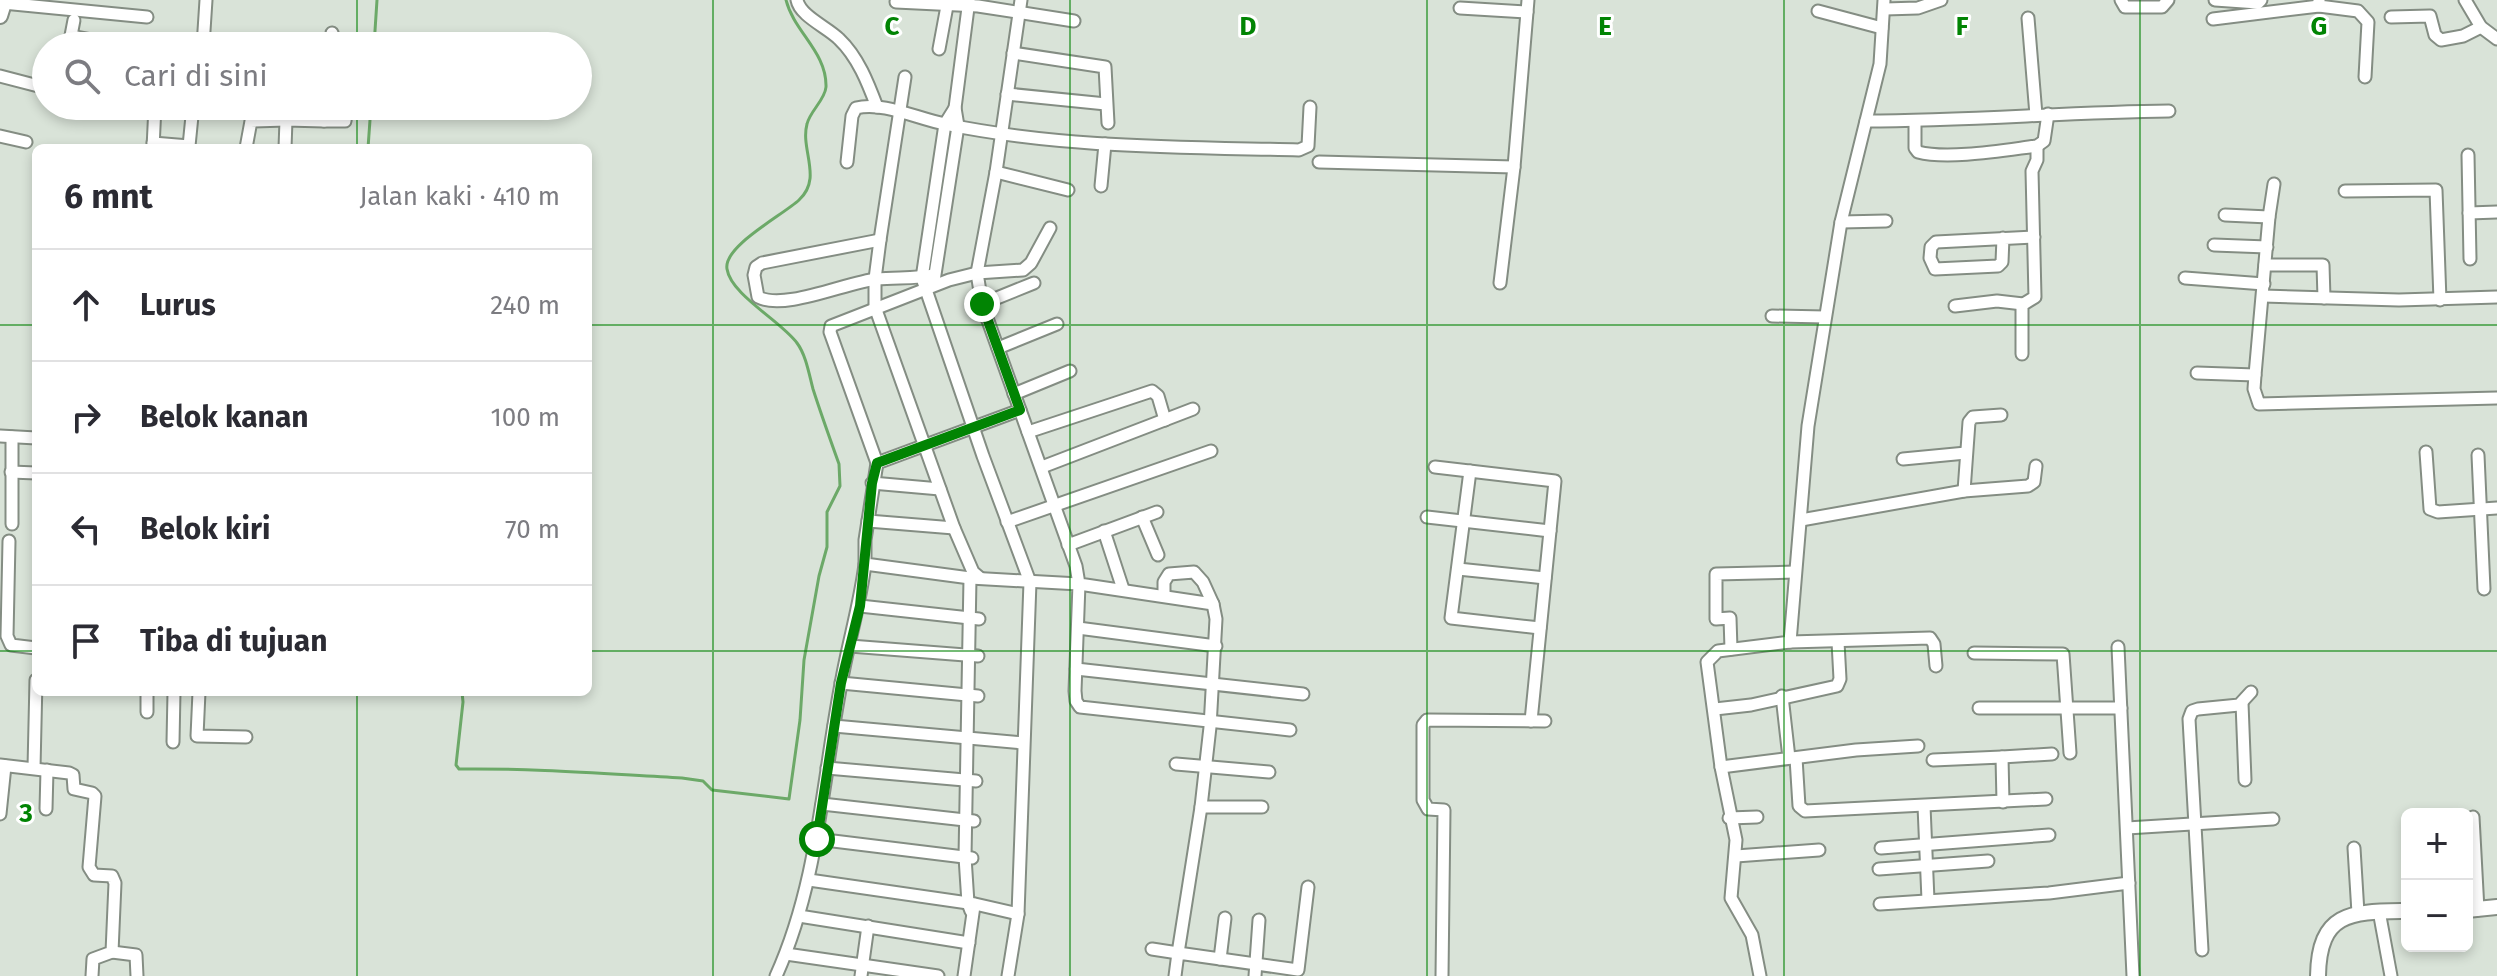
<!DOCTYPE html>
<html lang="id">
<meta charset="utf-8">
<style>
body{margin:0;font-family:"Fira Sans",sans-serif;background:#f2f2f3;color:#2b2b33}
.controls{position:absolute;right:24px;bottom:24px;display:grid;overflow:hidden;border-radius:12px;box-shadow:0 4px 12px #0003}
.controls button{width:72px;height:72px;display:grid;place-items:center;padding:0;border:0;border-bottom:2px solid #e1e1e2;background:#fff;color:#2b2b33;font:40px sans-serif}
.stop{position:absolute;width:24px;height:24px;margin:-18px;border:6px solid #018403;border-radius:50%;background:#fff}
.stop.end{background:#018403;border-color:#fff;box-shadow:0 2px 8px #0008}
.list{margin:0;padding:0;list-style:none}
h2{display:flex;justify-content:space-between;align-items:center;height:104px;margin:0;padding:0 32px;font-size:34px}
h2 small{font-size:26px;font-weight:400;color:#7c7c81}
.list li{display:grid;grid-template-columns:52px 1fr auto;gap:24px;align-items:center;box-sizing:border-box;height:112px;padding:0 32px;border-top:2px solid #e1e1e2}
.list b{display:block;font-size:30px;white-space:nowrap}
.list em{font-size:26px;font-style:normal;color:#7c7c81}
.icon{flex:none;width:44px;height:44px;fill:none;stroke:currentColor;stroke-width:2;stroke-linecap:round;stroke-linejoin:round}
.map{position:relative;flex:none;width:2497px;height:976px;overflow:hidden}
.search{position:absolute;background:#fff;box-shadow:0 4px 12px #0003;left:32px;top:32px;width:560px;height:88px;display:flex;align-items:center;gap:20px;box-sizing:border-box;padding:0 28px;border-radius:44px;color:#7c7c81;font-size:30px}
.panel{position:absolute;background:#fff;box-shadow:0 4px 12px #0003;left:32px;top:144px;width:560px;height:552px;border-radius:12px}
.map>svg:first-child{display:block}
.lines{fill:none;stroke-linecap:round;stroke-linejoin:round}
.stream{stroke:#6ca968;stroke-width:3}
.minor-casing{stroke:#848d83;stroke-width:15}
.tertiary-casing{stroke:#848d83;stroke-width:18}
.minor{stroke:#fff;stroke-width:11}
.tertiary{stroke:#fff;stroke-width:14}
.route{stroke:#018403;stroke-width:10}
.grid{fill:none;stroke:#018403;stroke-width:2;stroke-opacity:0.55}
.grid-label{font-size:26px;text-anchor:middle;font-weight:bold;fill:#018403;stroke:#fff;stroke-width:6;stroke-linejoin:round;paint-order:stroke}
</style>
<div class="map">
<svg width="2497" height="976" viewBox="0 0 2497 976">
<rect width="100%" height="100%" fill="#d9e3d8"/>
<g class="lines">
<g class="stream">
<path d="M 374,46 L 377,0"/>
<path d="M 368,148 L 371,106"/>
<path d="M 462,692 L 463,702 L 456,765 L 459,769 C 533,768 607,774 682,778 L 703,781 L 712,790 L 789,799 L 800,720 L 804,660 L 819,576 L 827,547 L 827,512 L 840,486 L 839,464 C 830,439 821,414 813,389 C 809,374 806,355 797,343 C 781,321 731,295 727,269 C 723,246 783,215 799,200 C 823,178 800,150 807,124 C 810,111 825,100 826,87 C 827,52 794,32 786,0"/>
</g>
<defs>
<g id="minor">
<path d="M 797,0 C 800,16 827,27 839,39 C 858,57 868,83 877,107"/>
<path d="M 2121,0 L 2125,7 L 2162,7 L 2168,0"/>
<path d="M 2215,0 L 2258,3 L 2261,0"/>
<path d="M 2319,0 L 2319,6 L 2358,11 L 2368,22 L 2365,77"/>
<path d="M 2465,0 L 2481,27 L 2497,39"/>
<path d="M 896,2 L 978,6 L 1074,21"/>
<path d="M 3,3 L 147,17"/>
<path d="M 1460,8 L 1527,12"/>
<path d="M 1885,9 L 1918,8 L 1941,0"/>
<path d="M 1818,11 L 1882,28"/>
<path d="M 2391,17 L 2430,16 L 2435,35 L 2441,40 L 2463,36 L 2481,27"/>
<path d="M 2028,18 L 2036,115"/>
<path d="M 2213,19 L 2319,6"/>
<path d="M 71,36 L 92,40 L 102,46"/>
<path d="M 69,46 L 74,20"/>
<path d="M 203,46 L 206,0"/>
<path d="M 331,46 L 332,33"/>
<path d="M 939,49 L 947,6"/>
<path d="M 1013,53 L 1105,67 L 1108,123"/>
<path d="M 0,76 L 46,88"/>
<path d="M 905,77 L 880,240 L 875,279 L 875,307 L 954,528 L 973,572 L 980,578"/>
<path d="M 1007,94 L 1106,104"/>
<path d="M 955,108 L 945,124 L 922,278 L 983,456 L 1030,582 L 1018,914 L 1008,976"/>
<path d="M 324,121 L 345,121 L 347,106"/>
<path d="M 1866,121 C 1967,121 2068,112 2169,111"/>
<path d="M 1915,121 L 1915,148 L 1918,152 C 1948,160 2005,150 2037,146 L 2044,141 L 2048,114"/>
<path d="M 0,136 L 26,142"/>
<path d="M 153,143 L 189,146 L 192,116"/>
<path d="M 153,148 L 155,106"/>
<path d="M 246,148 L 251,121 L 286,120 L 287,106"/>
<path d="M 285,148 L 286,120 L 324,121 L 326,106"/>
<path d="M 2468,155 L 2470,259"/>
<path d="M 847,162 L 852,116 L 856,108 C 883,101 918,119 945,124 C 1061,148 1182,147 1299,150 L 1308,146 L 1310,107"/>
<path d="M 1319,162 L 1514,167"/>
<path d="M 996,172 L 1068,190"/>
<path d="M 2274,184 L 2269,217 L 2255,375 L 2254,389 L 2259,404 L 2497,398"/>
<path d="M 1101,186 L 1105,144"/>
<path d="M 2345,191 L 2436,190 L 2440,300"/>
<path d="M 2469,213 L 2497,212"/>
<path d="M 2225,215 L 2269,217"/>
<path d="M 1841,222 L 1886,221"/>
<path d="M 1050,228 L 1031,263 L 1023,270 L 977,273 L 949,280 L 831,326 L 830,332 L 877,463 L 865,540 L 865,564 L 970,578 L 1079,584 L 1075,691 L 1076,701 L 1080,707 L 1290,730"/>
<path d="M 2003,238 L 2002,262 L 1998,266 L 1935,269 L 1930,258 L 1931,247 L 1936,242 L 2034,237"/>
<path d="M 880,240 L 762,263 L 756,267 L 754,275 L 758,297 C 784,311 847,282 877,279 C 896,277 915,279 934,275"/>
<path d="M 2214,245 L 2267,247"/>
<path d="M 2265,265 L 2323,265 L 2324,298"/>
<path d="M 2185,278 L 2264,284"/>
<path d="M 934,281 L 958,126 L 955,108 L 969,0"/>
<path d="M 1034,283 L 982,304 L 1076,566 L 1079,584 L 1213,604 L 1216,619 L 1210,727 L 1201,807 L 1178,953 L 1152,949"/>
<path d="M 1500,283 L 1514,167 L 1528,0"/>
<path d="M 2263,296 L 2399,300 L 2497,297"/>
<path d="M 982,304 L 977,273 L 996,172 L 1021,0"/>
<path d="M 1955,306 L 1997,301 L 2023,304"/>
<path d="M 1772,316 L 1825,317"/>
<path d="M 998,348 L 1057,324"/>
<path d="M 2022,354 L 2022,305 L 2035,297 L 2032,171 L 2037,160 L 2037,146"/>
<path d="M 2197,373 L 2255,375"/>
<path d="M 1014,394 L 1070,371"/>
<path d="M 1028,432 L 1152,391 L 1158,396 L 1165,420"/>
<path d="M 0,436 L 36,438"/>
<path d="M 2426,452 L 2430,509 L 2438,512 L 2497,508"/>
<path d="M 2478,455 L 2484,589"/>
<path d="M 1903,459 L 1966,453"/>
<path d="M 877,463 L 1020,410"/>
<path d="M 1042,467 L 1193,409"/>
<path d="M 1435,467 L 1555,481 L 1531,721"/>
<path d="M 1470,471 L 1451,618 L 1540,628"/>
<path d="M 11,472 L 36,473"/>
<path d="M 872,483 L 940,489"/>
<path d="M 1964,491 L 1969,422 L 1973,417 L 2001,415"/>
<path d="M 1142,517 L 1158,555"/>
<path d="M 1427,517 L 1550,531"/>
<path d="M 1801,520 L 1964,491 L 2028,486 L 2034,482 L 2036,466"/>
<path d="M 868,521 L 954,528"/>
<path d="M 1007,522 L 1211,451"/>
<path d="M 12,524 L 12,437"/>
<path d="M 1104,531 L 1123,589"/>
<path d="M 9,541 L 7,636 L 11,645 L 36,648"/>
<path d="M 1068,545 L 1157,512"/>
<path d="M 1458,569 L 1545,578"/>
<path d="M 1164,596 L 1164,582 L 1169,574 L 1194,572 L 1203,582 L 1213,604"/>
<path d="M 860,606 L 979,619"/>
<path d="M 1078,628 L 1216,646"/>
<path d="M 1790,642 L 1930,638 L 1934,644 L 1936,666"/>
<path d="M 850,646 L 978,656"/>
<path d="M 2118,647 L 2133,976"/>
<path d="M 1731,649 L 1730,618 L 1716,619 L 1716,574 L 1795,572"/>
<path d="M 1974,653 L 2063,654 L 2070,753"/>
<path d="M 1076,669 L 1303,694"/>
<path d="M 841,683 L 978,696"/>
<path d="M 147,692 L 147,712"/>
<path d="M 199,692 L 197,736 L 246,737"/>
<path d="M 1782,696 L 1789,758"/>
<path d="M 2242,703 L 2245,780"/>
<path d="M 1979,708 L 2121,708"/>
<path d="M 1715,709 L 1751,705 L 1837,686 L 1840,679 L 1838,642"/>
<path d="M 834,726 L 1023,743"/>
<path d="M 173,742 L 174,692"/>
<path d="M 2002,757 L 2052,754"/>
<path d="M 1796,758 L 1799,806 L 1805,811 L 2046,799"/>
<path d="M 1933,760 L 2002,757 L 2003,802"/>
<path d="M 1176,764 L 1269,772"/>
<path d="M 0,765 L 69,773 L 73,775 L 74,789 L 92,793 L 95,796 L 89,867 L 94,875 L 112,876 L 115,883 L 112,952 L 93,959 L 92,976"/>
<path d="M 1721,767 L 1856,750 L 1918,746"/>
<path d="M 34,768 L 36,680"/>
<path d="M 827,768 L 976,781"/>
<path d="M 822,804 L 974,821"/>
<path d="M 1924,806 L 1928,900"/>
<path d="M 1201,807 L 1262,807"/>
<path d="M 46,809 L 47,770"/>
<path d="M 0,814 L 5,766"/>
<path d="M 2473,817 L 2478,910"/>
<path d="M 1729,818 L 1757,817"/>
<path d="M 2127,828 L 2273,819"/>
<path d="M 817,839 L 972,858"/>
<path d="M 1881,848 L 2049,835"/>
<path d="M 2354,848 L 2358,913"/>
<path d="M 1736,856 L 1819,850"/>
<path d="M 1879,869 L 1988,861"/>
<path d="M 809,880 L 975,904 L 1018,914"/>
<path d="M 1880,904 L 2049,893 L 2129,883"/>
<path d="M 971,911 L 968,903 L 965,857 L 970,578 L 973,573"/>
<path d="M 2379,911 L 2391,976"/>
<path d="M 799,916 L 969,943"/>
<path d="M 2202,950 L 2189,719 L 2192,711 L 2198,709 L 2239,705 L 2251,692"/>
<path d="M 112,952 L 136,955 L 137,976"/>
<path d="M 786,954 L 938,976"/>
<path d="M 1220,959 L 1225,918"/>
<path d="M 776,976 C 818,883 822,783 841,684 C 848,643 860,605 865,564"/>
<path d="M 861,976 L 868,926"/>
<path d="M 964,976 L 974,906"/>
<path d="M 1175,976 L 1178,953 L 1298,970 L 1308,887"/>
<path d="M 1255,976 L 1259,920"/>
<path d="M 1442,976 L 1444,810 L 1428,809 L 1423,800 L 1423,725 L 1427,720 L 1545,721"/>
<path d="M 1760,976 L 1752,935 L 1731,898 L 1736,840 L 1721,767 L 1707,662 L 1718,651 L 1790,642 L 1808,426 L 1841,222 L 1880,64 L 1884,0"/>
</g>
<g id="tertiary">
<path d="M 0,16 L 5,0"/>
<path d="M 2467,910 L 2497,907"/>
<path d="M 2318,976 C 2319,910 2353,912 2407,911"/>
</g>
</defs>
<use href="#minor" class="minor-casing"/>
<use href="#tertiary" class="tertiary-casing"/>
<use href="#minor" class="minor"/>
<use href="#tertiary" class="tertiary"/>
</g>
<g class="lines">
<path class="route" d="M 817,839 L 841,683 L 860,606 L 872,483 L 877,463 L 1020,410 L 982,304"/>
</g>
<path class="grid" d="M 357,0 L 357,46M 713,0 L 713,976M 1070,0 L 1070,976M 1427,0 L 1427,976M 1784,0 L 1784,976M 2140,0 L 2140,976M 357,106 L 357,148M 0,325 L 36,325M 588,325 L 2497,325M 0,651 L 36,651M 588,651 L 2497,651M 357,692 L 357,976"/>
<g class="grid-label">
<text x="892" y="35">C</text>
<text x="1248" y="35">D</text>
<text x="1605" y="35">E</text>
<text x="1962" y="35">F</text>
<text x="2319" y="35">G</text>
<text x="26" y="822">3</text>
</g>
</svg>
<div class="controls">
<button>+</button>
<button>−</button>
</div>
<div class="stop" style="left:817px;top:839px"></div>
<div class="stop end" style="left:982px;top:304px"></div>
<div class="search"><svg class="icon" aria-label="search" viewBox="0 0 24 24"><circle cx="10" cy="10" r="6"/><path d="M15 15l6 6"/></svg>Cari di sini</div>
<section class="panel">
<h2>6 mnt<small>Jalan kaki · 410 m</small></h2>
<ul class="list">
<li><svg class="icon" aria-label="ahead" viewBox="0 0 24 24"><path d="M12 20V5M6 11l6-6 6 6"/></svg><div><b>Lurus</b></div><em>240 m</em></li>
<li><svg class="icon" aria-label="right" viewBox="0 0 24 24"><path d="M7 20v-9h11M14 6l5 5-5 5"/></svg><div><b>Belok kanan</b></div><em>100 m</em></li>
<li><svg class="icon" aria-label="left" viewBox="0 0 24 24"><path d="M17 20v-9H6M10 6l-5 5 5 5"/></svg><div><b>Belok kiri</b></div><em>70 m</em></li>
<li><svg class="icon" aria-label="arrive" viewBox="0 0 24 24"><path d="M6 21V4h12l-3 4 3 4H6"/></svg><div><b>Tiba di tujuan</b></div></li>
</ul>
</section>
</div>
